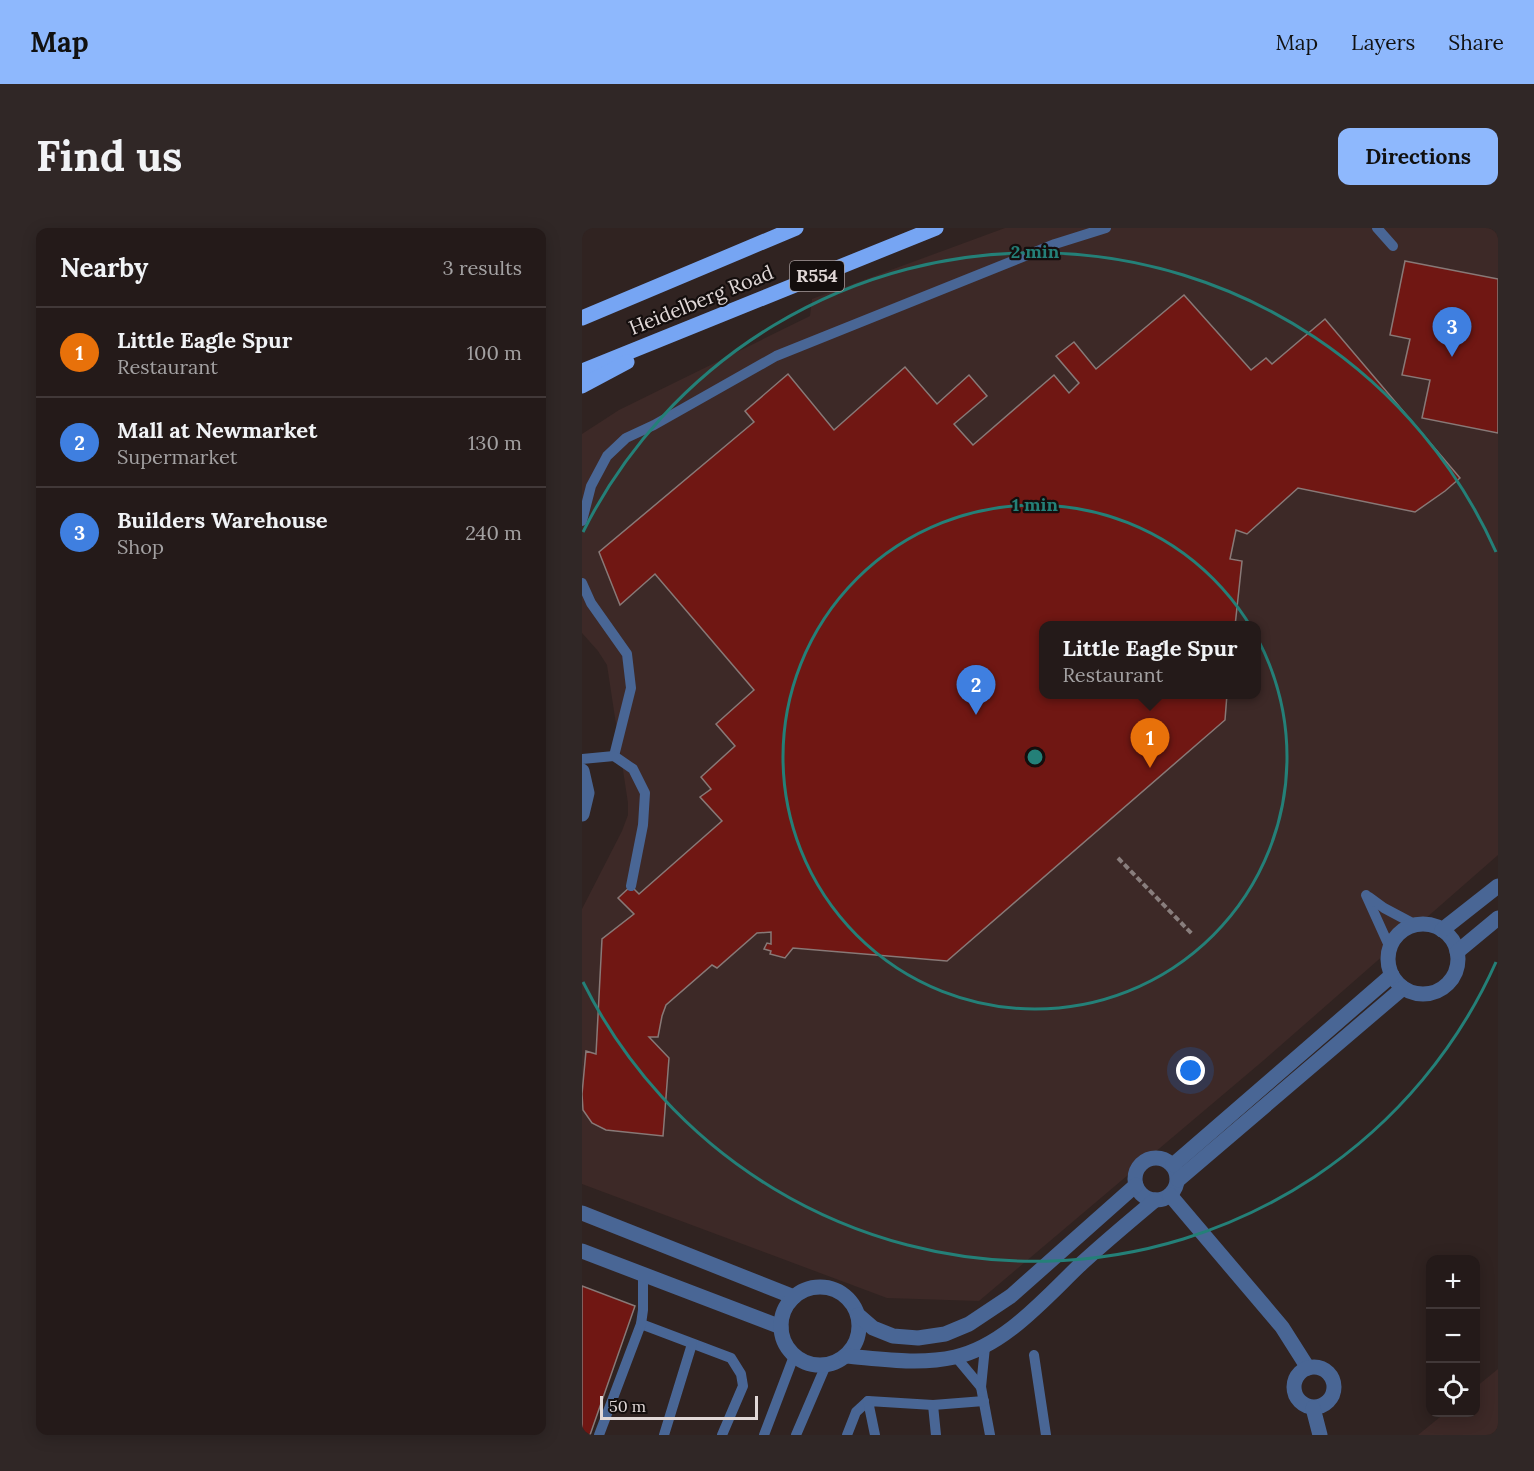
<!DOCTYPE html>
<meta charset="utf-8">
<style>
body{margin:0;font-family:Lora,serif;background:#302726;color:#f1f3f6}
.controls{position:absolute;right:18px;bottom:18px;display:grid;overflow:hidden;border-radius:12px;box-shadow:0 3px 15px #0003}
.controls button{width:54px;height:54px;display:grid;place-items:center;padding:0;border:0;border-bottom:2px solid #413838;background:#241a19;color:#f1f3f6;font:30px sans-serif}
.scale{position:absolute;left:18px;bottom:15px;width:158px;box-sizing:border-box;padding-left:6px;border:3px solid #e1d8d7;border-top:0;font-size:16px;line-height:21px;white-space:nowrap;color:#e1d8d7;-webkit-text-stroke:4px #140e0d;paint-order:stroke}
.you{position:absolute;left:609px;top:843px;width:21px;height:21px;margin:-15px;border:4px solid #fff;border-radius:50%;background:#1a73e8;box-shadow:0 0 0 9px #1a73e833}
.badge{display:grid;place-items:center;width:39px;height:39px;border-radius:50%;background:#8eb8fd;color:#fff;font-size:20px;font-weight:700}
.pin{position:absolute;translate:-50% -50px;filter:drop-shadow(0 2px 3px #0008)}
.pin::after{content:'';position:absolute;top:32px;width:21px;height:18px;background:inherit;clip-path:polygon(0 0,100% 0,50% 100%)}
.popup{position:absolute;left:457px;top:393px;width:222px;height:78px;box-sizing:border-box;display:grid;place-content:center;border-radius:12px;background:#241a19;filter:drop-shadow(0 2px 4px #0005);font-size:20px;white-space:nowrap;color:#a3a1a2}
.popup b{font-size:22px;color:#f1f3f6}
.popup::after{content:'';position:absolute;left:50%;top:100%;margin-left:-12px;border:12px solid transparent;border-top-color:#241a19}
.list{margin:0;padding:0;list-style:none}
h2{display:flex;justify-content:space-between;align-items:center;height:78px;margin:0;padding:0 24px;font-size:26px}
h2 small{font-size:20px;font-weight:400;color:#a3a1a2}
.list li{display:grid;grid-template-columns:39px 1fr auto;gap:18px;align-items:center;box-sizing:border-box;height:90px;padding:0 24px;border-top:2px solid #413838}
.list b{display:block;font-size:22px;white-space:nowrap}
.list p{margin:0;font-size:20px;white-space:nowrap;color:#a3a1a2}
.list em{font-size:20px;font-style:normal;color:#a3a1a2}
.icon{flex:none;width:33px;height:33px;fill:none;stroke:currentColor;stroke-width:2;stroke-linecap:round;stroke-linejoin:round}
.map{position:relative;flex:none;width:916px;height:1207px;overflow:hidden;border-radius:12px}
header{display:flex;align-items:center;gap:36px;box-sizing:border-box;height:84px;padding:0 30px;background:#8eb8fd;color:#111}
header strong{font-size:28px}
nav{display:flex;gap:33px;margin-inline-start:auto;font-size:21px}
.intro{display:flex;align-items:center;justify-content:space-between;box-sizing:border-box;height:144px;padding:0 36px}
h1{margin:0;font-size:42px}
.button{padding:15px 27px;border-radius:12px;background:#8eb8fd;color:#111;font-size:21px;font-weight:700}
main{display:flex;gap:36px;padding:0 36px}
aside{flex:1;background:#241a19;border-radius:12px;box-shadow:0 3px 15px #0003}
.map>svg:first-child{display:block}
.built{fill:#3d2927;fill-rule:evenodd}
.building{fill:#701713;stroke:#887977;stroke-width:1.5}
.lines{fill:none;stroke-linecap:round;stroke-linejoin:round}
.path{stroke:#897e7d;stroke-width:4;stroke-dasharray:6 3;stroke-linecap:butt}
.lane{stroke:#496695;stroke-width:10}
.street{stroke:#496695;stroke-width:15}
.primary{stroke:#76a5f3;stroke-width:15}
.ring{fill:none;stroke:#248078;stroke-width:3}
.labels{text-anchor:middle;stroke-width:4.5;stroke-linejoin:round;paint-order:stroke}
.shield{fill:#140e0d;stroke:#a49b9a;stroke-width:1.5}
.shield-label{font-size:18px;font-weight:bold;fill:#e1d8d7}
.street-label{font-size:20px;fill:#e1d8d7;stroke:#140e0d}
.centre{fill:#248078;stroke:#140e0d;stroke-width:3}
.ring-label{font-size:18px;text-anchor:middle;font-weight:bold;fill:#248078;stroke:#140e0d;stroke-width:4.5;stroke-linejoin:round;paint-order:stroke}
</style>
<header>
<strong>Map</strong>
<nav><a>Map</a><a>Layers</a><a>Share</a></nav>
</header>
<div class="intro"><h1>Find us</h1><a class="button">Directions</a></div>
<main>
<aside>
<h2>Nearby<small>3 results</small></h2>
<ul class="list">
<li><span class="badge" style="background:#e8710a">1</span><div><b>Little Eagle Spur</b><p>Restaurant</p></div><em>100 m</em></li>
<li><span class="badge" style="background:#3f7fe0">2</span><div><b>Mall at Newmarket</b><p>Supermarket</p></div><em>130 m</em></li>
<li><span class="badge" style="background:#3f7fe0">3</span><div><b>Builders Warehouse</b><p>Shop</p></div><em>240 m</em></li>
</ul>
</aside>
<div class="map">
<svg width="916" height="1207" viewBox="0 0 916 1207">
<rect width="100%" height="100%" fill="#302321"/>
<g class="built">
<path d="M 423,0 L 916,0 L 916,627 L 682,832 L 397,1073 L 305,1070 L 0,956 L 0,681 L 40,603 L 46,587 L 46,575 L 25,437 L 16,423 L 0,405 L 0,206 L 37,182 L 228,88 L 230,71 ZM 462,398 L 674,398 L 674,466 L 462,466 Z"/>
<path d="M 916,1141 L 916,1207 L 836,1207 L 863,1185 L 894,1184 L 894,1159 Z"/>
</g>
<g class="building">
<path d="M 823,33 L 916,51 L 916,205 L 840,190 L 848,152 L 820,147 L 828,111 L 808,107 Z"/>
<path d="M 602,67 L 669,142 L 684,130 L 690,136 L 743,91 L 878,250 L 863,263 L 833,284 L 716,260 L 665,306 L 654,302 L 648,331 L 660,333 L 653,398 L 462,398 L 462,466 L 645,466 L 643,492 L 365,733 L 211,720 L 203,730 L 188,726 L 189,723 L 182,721 L 185,715 L 189,716 L 189,704 L 175,705 L 135,740 L 130,737 L 84,777 L 80,788 L 76,809 L 67,809 L 87,830 L 81,908 L 24,902 L 10,895 L 1,882 L 0,866 L 4,823 L 14,826 L 20,711 L 52,686 L 36,670 L 49,658 L 57,666 L 140,593 L 118,569 L 129,561 L 119,549 L 153,518 L 134,496 L 172,462 L 73,346 L 38,377 L 17,324 L 172,194 L 163,183 L 206,146 L 252,202 L 323,139 L 355,176 L 387,147 L 405,168 L 372,196 L 391,217 L 472,147 L 487,165 L 497,155 L 474,128 L 492,114 L 514,141 Z"/>
<path d="M 0,1058 L 53,1078 L 8,1207 L 0,1207 Z"/>
</g>
<g class="lines">
<path class="path" d="M 536,630 L 610,706"/>
<g class="lane">
<path d="M 795,0 L 811,18"/>
<path d="M 0,293 L 9,258 L 25,228 L 44,210 L 72,197 L 194,128 L 473,16 L 524,0"/>
<path d="M 0,355 L 9,375 L 45,426 L 49,460 L 32,528"/>
<path d="M 0,531 L 32,528 L 51,541 L 63,565 L 61,597 L 49,658"/>
<path d="M 784,667 L 808,720"/>
<path d="M 787,669 L 802,680 L 834,697"/>
<path d="M 59,1096 L 149,1130 L 159,1146 L 161,1158 L 140,1207"/>
<path d="M 403,1119 L 399,1159 L 408,1207"/>
<path d="M 452,1127 L 464,1207"/>
<path d="M 374,1129 L 399,1159"/>
<path d="M 351,1177 L 354,1207"/>
<path d="M 17,1207 L 59,1096 L 61,1082 L 61,1046"/>
<path d="M 82,1207 L 110,1116"/>
<path d="M 182,1207 L 212,1128"/>
<path d="M 214,1207 L 244,1137"/>
<path d="M 265,1207 L 274,1184 L 286,1173"/>
<path d="M 293,1207 L 286,1173 L 351,1177 L 402,1173"/>
</g>
<g class="street">
<path d="M 0,543 L 5,565 L 0,586"/>
<circle cx="841" cy="731" r="35"/>
<path d="M 860,702 L 916,658"/>
<path d="M 875,724 L 916,690"/>
<circle cx="574" cy="951" r="21"/>
<path d="M 591,937 L 810,747"/>
<path d="M 596,952 L 821,760"/>
<path d="M 588,967 L 700,1099 L 726,1140"/>
<path d="M 0,985 L 212,1069"/>
<path d="M 0,1023 L 199,1099"/>
<circle cx="238" cy="1098" r="39"/>
<path d="M 276,1087 L 291,1100 L 311,1108 L 336,1110 L 363,1106 L 387,1096 L 429,1068 L 554,957"/>
<path d="M 264,1128 C 300,1131 337,1137 373,1129 C 423,1118 464,1069 500,1035 C 524,1013 548,993 573,972"/>
<circle cx="732" cy="1159" r="20"/>
<path d="M 731,1180 L 738,1207"/>
</g>
<g class="primary">
<path d="M 0,90 L 214,0"/>
<path d="M 0,143 L 354,0"/>
<path d="M 0,158 L 45,134"/>
</g>
</g>
<g class="ring">
<circle cx="453" cy="529" r="252"/>
<path d="M914 734A505 505 0 0 1 1 754M1 304A505 505 0 0 1 914 324"/>
</g>
<g class="labels">
<rect class="shield" x="208" y="33" width="54" height="30" rx="4.5"/>
<g class="shield-label">
<text x="235" y="54">R554</text>
</g>
<g class="street-label">
<text transform="translate(119 72) rotate(-22)" y="7">Heidelberg Road</text>
</g>
</g>
<circle cx="453" cy="529" r="9" class="centre"/>
<g class="ring-label">
<text x="453" y="30">2 min</text>
<text x="453" y="283">1 min</text>
</g>
</svg>
<div class="controls">
<button>+</button>
<button>−</button>
<button><svg class="icon" aria-label="locate" viewBox="0 0 24 24"><circle cx="12" cy="12" r="6"/><path d="M12 2v4M12 18v4M2 12h4M18 12h4"/></svg></button>
</div>
<div class="scale">50 m</div>
<div class="you"></div>
<div class="pin badge" style="left:568px;top:540px;background:#e8710a">1</div>
<div class="popup"><b>Little Eagle Spur</b>Restaurant</div>
<div class="pin badge" style="left:394px;top:487px;background:#3f7fe0">2</div>
<div class="pin badge" style="left:870px;top:129px;background:#3f7fe0">3</div>
</div>
</main>
